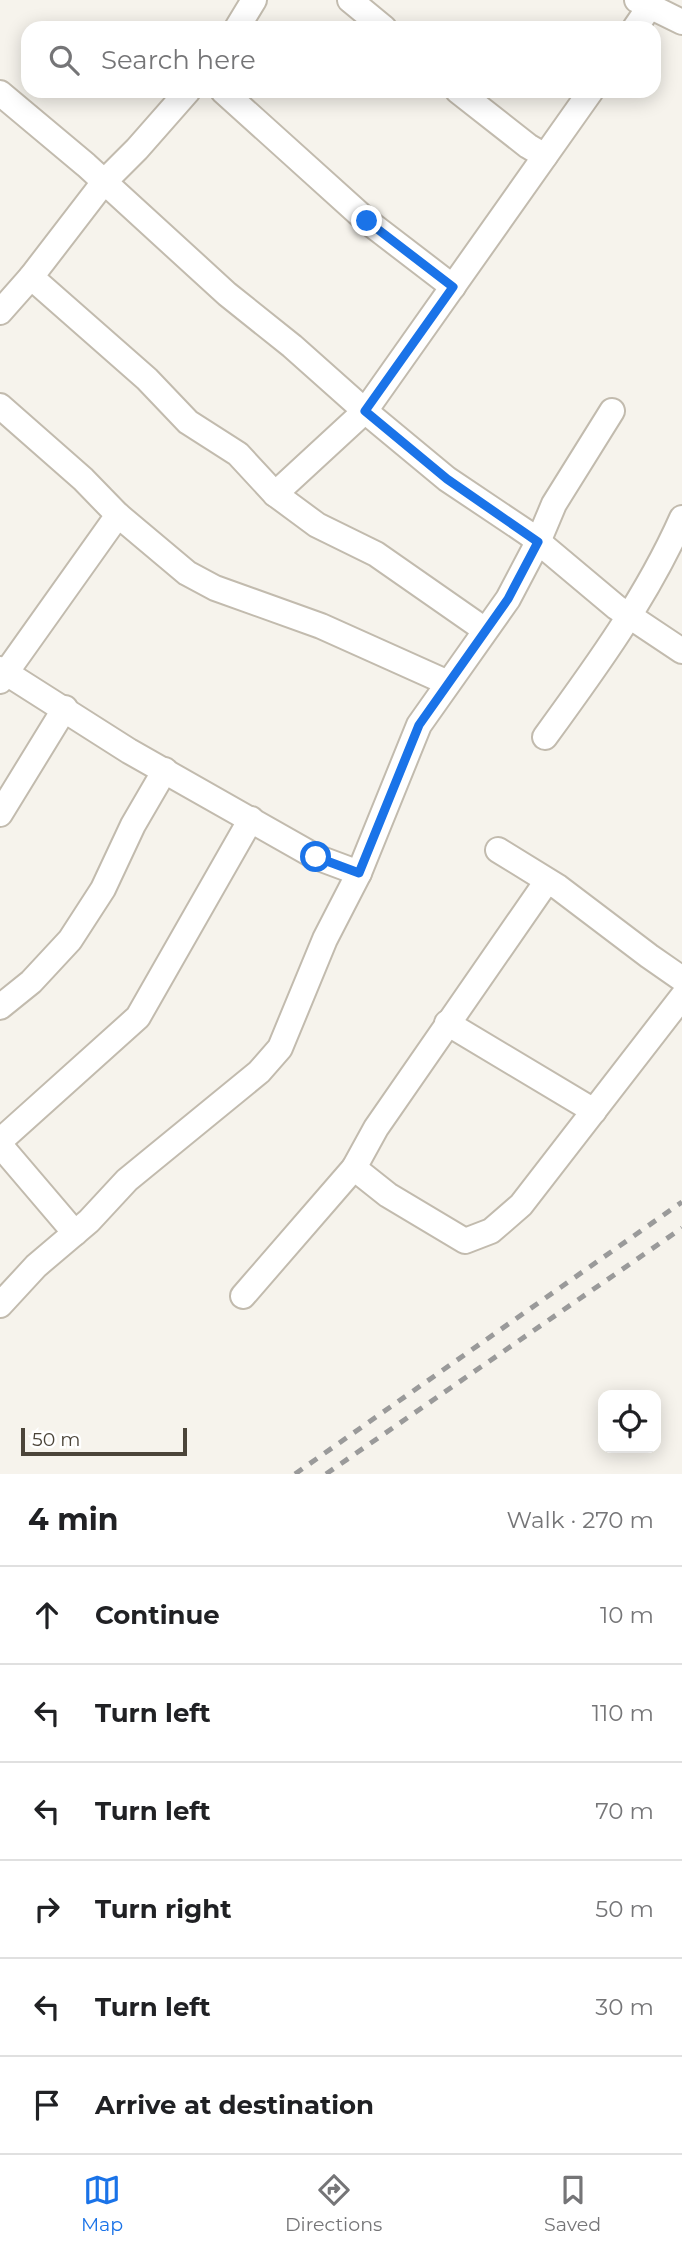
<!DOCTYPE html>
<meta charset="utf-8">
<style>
body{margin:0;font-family:Montserrat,sans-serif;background:#f6f6f6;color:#202124}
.controls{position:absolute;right:21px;bottom:21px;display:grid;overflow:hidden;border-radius:14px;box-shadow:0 4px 18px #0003}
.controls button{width:63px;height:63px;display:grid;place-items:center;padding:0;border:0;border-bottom:2px solid #e0e0e0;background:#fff;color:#202124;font:35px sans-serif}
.scale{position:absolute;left:21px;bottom:18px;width:166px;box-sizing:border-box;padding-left:7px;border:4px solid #4b4439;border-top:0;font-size:19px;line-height:24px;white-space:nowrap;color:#4b4439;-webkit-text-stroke:5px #fff;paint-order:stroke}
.stop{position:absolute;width:21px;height:21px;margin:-16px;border:5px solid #1a73e8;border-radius:50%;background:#fff}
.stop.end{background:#1a73e8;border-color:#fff;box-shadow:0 2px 7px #0008}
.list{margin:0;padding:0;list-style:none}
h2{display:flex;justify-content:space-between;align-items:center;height:91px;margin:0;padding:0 28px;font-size:30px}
h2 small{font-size:23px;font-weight:400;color:#757577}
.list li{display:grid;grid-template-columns:46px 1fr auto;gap:21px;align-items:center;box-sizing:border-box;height:98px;padding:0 28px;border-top:2px solid #e0e0e0}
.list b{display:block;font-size:26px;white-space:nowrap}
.list em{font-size:23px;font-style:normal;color:#757577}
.icon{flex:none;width:38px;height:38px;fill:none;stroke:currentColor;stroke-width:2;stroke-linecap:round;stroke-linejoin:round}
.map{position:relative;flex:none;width:682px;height:1474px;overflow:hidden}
.search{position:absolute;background:#fff;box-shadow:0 4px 18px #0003;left:21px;right:21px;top:21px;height:77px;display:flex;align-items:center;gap:18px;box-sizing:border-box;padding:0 24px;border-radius:21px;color:#757577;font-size:26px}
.sheet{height:679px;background:#fff}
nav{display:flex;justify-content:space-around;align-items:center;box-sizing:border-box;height:98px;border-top:2px solid #e0e0e0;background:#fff;font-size:19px;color:#757577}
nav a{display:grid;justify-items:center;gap:4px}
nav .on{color:#1a73e8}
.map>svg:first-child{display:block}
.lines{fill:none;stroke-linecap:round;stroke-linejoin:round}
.minor-casing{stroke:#c2bbae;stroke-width:28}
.minor{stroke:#fff;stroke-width:24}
.rail{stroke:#9a9a9a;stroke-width:5;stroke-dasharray:9 9;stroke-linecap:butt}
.route{stroke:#1a73e8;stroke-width:9}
</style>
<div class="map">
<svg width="682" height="1474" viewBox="0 0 682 1474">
<rect width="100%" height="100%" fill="#f6f3ec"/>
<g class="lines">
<defs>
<g id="minor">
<path d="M 350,0 L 384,28"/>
<path d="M 637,0 L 682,22"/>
<path d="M 237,28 L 254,0"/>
<path d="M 635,28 L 650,6"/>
<path d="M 223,91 L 367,221 L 453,287"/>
<path d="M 458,91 L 528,146 L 545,156"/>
<path d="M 0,93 L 86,165 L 227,294 L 292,346 L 365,411 L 447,479 L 529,534 L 616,607 L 682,651"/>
<path d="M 31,277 L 147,379 L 188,422 L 238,454 L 275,494 L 317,525 L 376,554 L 485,630"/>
<path d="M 0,312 L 31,277 L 104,182 L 137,149 L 188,91"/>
<path d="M 0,406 L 83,479 L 118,515 L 0,681"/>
<path d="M 275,494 L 365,411 L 591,91"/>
<path d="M 118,515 L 187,573 L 215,588 L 321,626 L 448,683"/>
<path d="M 0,669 L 129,751 L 316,857 L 359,873"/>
<path d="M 545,737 C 596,667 647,597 682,518"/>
<path d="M 0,814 L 65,708"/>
<path d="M 498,850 L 558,887 L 649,956 L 682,979"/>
<path d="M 547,881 L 376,1128 L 354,1168 L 388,1195 L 465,1241 L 491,1231 L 521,1205 L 682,997"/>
<path d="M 0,1007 L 31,982 L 70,940 L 103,889 L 133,825 L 165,770"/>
<path d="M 447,1023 L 594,1111"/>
<path d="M 0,1141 L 138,1017 L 251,819"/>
<path d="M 0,1145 L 75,1233"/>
<path d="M 243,1296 L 354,1168"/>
<path d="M 0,1305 L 36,1266 L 89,1221 L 127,1180 L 259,1072 L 280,1048 L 325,939 L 359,873 L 419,725 L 508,599 L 538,542 L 554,504 L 612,411"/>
</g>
</defs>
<use href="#minor" class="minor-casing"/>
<use href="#minor" class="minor"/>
<g class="rail">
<path d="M 295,1474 L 682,1202"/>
<path d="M 326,1474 L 682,1228"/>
</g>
</g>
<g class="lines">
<path class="route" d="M 316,857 L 359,873 L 419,725 L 508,599 L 538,542 L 447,479 L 365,411 L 453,287 L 367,221"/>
</g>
</svg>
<div class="controls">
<button><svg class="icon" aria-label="locate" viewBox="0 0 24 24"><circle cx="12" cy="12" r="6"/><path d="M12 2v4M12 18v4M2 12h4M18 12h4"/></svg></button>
</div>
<div class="scale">50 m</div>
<div class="stop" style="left:316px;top:857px"></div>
<div class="stop end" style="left:367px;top:221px"></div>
<div class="search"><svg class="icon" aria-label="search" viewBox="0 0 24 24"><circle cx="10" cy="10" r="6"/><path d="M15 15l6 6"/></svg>Search here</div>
</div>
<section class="sheet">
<h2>4 min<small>Walk · 270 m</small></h2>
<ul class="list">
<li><svg class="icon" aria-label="ahead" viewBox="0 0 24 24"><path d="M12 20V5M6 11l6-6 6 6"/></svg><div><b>Continue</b></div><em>10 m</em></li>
<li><svg class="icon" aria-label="left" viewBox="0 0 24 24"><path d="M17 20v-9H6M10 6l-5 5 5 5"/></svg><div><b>Turn left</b></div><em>110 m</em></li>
<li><svg class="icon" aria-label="left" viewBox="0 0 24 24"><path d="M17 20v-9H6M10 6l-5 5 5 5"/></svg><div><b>Turn left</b></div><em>70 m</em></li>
<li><svg class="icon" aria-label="right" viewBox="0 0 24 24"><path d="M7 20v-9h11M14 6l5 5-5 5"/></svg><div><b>Turn right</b></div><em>50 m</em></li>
<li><svg class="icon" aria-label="left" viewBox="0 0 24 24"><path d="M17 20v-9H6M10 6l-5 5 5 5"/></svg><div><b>Turn left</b></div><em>30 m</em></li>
<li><svg class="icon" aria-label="arrive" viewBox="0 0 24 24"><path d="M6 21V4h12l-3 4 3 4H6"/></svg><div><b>Arrive at destination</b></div></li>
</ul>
</section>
<nav>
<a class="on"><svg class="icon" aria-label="map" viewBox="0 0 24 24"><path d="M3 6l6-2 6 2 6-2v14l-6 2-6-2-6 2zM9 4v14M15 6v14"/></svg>Map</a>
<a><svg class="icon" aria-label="directions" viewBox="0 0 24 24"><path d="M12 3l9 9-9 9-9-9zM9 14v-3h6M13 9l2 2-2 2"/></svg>Directions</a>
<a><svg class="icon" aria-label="saved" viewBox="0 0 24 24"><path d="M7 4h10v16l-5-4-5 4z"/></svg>Saved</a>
</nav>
